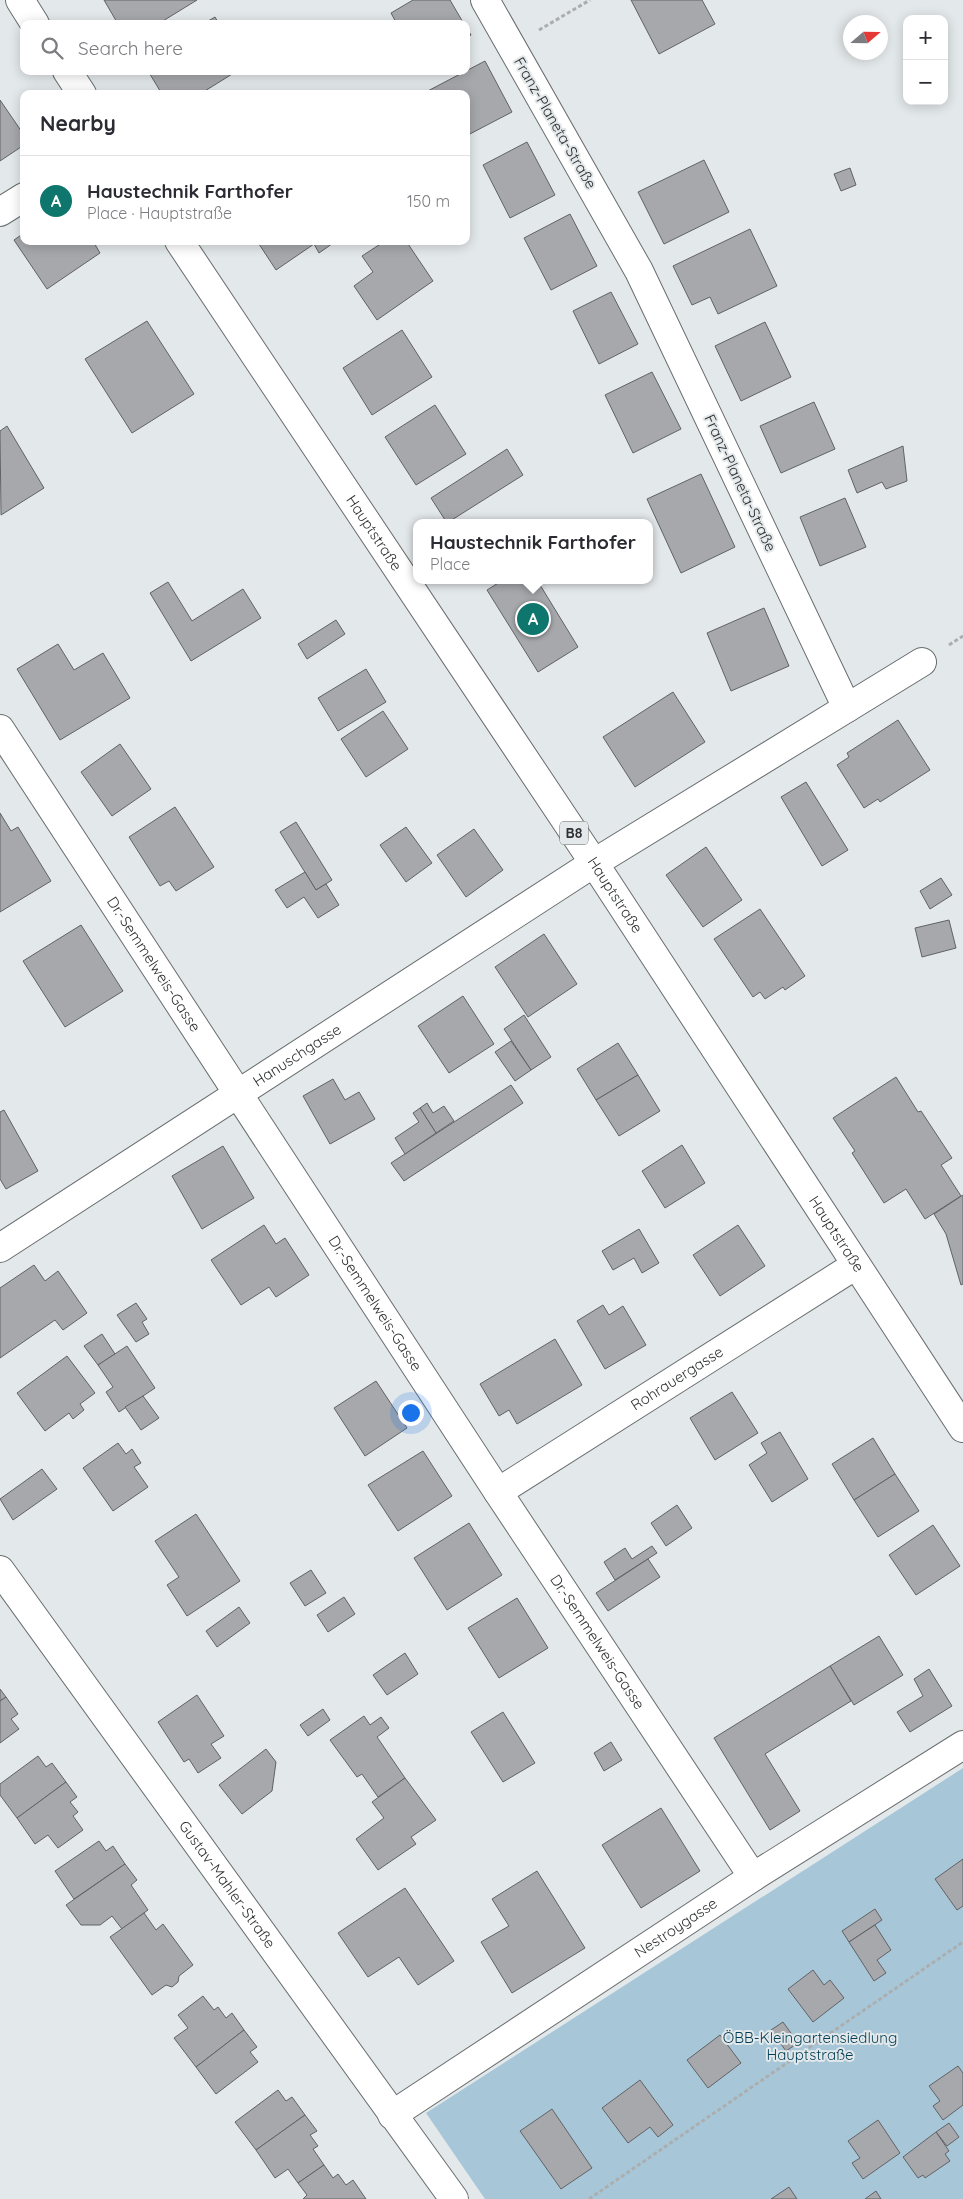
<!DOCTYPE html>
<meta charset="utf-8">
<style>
body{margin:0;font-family:Quicksand,sans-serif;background:#f7f7f7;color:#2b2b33}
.controls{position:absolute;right:15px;top:15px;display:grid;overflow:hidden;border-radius:10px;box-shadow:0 2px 12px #0003}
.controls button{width:45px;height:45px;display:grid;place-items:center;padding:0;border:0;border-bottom:1px solid #e1e1e2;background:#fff;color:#2b2b33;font:25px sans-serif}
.compass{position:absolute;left:843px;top:15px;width:45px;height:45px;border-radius:50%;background:#fff;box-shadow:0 2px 12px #0003;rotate:70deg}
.you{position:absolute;left:410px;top:1412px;width:18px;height:18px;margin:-12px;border:4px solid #fff;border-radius:50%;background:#1a73e8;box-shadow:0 0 0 8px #1a73e833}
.badge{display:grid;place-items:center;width:32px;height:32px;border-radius:50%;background:#0f766e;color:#fff;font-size:16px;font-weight:700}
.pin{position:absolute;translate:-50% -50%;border:2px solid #fff;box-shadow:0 1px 5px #0006}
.popup{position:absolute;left:413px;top:519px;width:240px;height:65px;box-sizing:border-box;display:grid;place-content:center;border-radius:10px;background:#fff;filter:drop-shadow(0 1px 4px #0005);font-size:16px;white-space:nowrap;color:#7c7c81}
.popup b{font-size:19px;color:#2b2b33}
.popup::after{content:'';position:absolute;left:50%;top:100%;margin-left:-10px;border:10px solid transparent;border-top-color:#fff}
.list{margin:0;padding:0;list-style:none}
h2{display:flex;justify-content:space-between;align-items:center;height:65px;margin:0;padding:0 20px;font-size:21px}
h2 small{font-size:16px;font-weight:400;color:#7c7c81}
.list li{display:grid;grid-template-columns:32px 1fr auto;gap:15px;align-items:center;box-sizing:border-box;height:90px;padding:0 20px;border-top:1px solid #e1e1e2}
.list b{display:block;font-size:19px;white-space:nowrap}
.list p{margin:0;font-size:16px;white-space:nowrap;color:#7c7c81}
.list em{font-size:16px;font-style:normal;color:#7c7c81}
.icon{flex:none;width:28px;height:28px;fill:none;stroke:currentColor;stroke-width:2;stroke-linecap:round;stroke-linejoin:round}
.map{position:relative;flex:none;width:963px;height:2199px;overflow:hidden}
.search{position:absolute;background:#fff;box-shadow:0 2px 12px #0003;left:20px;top:20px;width:450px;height:55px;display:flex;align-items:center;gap:12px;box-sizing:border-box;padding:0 18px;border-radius:10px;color:#7c7c81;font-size:19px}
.panel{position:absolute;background:#fff;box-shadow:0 2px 12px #0003;left:20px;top:90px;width:450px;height:155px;border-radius:10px}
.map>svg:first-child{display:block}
.green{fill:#a7c7d9}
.building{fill:#a6a8ac;stroke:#616266}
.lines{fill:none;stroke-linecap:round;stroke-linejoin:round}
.street-casing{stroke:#696d6f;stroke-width:30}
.primary-casing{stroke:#696d6f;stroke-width:30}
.path{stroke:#aaaeaf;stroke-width:3;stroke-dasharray:4 2.5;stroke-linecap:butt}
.street{stroke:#fff;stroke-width:28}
.primary{stroke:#fff;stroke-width:28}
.labels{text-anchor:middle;stroke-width:4;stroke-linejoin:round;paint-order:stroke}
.shield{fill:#e3e8ea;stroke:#656869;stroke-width:1}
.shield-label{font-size:14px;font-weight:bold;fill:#2f3132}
.street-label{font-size:15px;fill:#2f3132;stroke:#e3e8ea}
.park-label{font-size:15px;fill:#013d54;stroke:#e3e8ea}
</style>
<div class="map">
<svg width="963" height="2199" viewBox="0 0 963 2199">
<rect width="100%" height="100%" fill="#e3e8ea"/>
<path class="green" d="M 963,1768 L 963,2199 L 485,2199 L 426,2113 Z"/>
<g class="building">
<path d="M 104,0 L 197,0 L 158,24 L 118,24 Z"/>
<path d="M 413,0 L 450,0 L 464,24 L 397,24 L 391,13 Z"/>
<path d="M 631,0 L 702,0 L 715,24 L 659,54 Z"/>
<path d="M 215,17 L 219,24 L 203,24 Z"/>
<path d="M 466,27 L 471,35 L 466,38 Z"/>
<path d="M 485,61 L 512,112 L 466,136 L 466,94 L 422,94 Z"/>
<path d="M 148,71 L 237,71 L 200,94 L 162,94 Z"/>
<path d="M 0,100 L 24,135 L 24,145 L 0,161 Z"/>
<path d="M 527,142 L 555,195 L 510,218 L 483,165 Z"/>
<path d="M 704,160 L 729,212 L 664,244 L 638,192 Z"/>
<path d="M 850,168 L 856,185 L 841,191 L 834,174 Z"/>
<path d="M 570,214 L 597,266 L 551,290 L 524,238 Z"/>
<path d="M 750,229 L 777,286 L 718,314 L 710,297 L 692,305 L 673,266 Z"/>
<path d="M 24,233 L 24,241 L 93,241 L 100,253 L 47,289 L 14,240 Z"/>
<path d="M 257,241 L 336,241 L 319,253 L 314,244 L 276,270 Z"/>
<path d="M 385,241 L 406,241 L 433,281 L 377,320 L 354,286 L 373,272 L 362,256 Z"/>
<path d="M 611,292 L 638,344 L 599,364 L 573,311 Z"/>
<path d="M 147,321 L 194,394 L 132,433 L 85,359 Z"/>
<path d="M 765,322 L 791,377 L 741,401 L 715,346 Z"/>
<path d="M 402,330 L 432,377 L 372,415 L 343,368 Z"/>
<path d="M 652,372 L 681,429 L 633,453 L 605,395 Z"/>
<path d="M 814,402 L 835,449 L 781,473 L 760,426 Z"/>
<path d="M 435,405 L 466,454 L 416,485 L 385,437 Z"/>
<path d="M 7,426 L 44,488 L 1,515 L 0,431 Z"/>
<path d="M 903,446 L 907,481 L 886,489 L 882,482 L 857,493 L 848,470 Z"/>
<path d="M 507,449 L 523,475 L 447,523 L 431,498 Z"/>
<path d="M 701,474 L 735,547 L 681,573 L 647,499 Z"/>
<path d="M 845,498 L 866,547 L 820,566 L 800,517 Z"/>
<path d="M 503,580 L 537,580 L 578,647 L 538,672 L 487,590 Z"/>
<path d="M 168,582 L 192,621 L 243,589 L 261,618 L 191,661 L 150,593 Z"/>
<path d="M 764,608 L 789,666 L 731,691 L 707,633 Z"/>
<path d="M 336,620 L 345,634 L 307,659 L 298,644 Z"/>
<path d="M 58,644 L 74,670 L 103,653 L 130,698 L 60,740 L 17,669 Z"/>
<path d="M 366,669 L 386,702 L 338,731 L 318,698 Z"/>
<path d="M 673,692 L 705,742 L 635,787 L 603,737 Z"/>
<path d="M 383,711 L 408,749 L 366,777 L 341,739 Z"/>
<path d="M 898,720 L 930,770 L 880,802 L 878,799 L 864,808 L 837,765 L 849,757 L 847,753 Z"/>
<path d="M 120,744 L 151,789 L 112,816 L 81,772 Z"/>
<path d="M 806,782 L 848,850 L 822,866 L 781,797 Z"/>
<path d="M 175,807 L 214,867 L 176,891 L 169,881 L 160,886 L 129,837 Z"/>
<path d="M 0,813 L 11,831 L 18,827 L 51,881 L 0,912 Z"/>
<path d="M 296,822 L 332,880 L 316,890 L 280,832 Z"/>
<path d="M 406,827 L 432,863 L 406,882 L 380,845 Z"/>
<path d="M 474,829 L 503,870 L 466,897 L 437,855 Z"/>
<path d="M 706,847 L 742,900 L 703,927 L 666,875 Z"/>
<path d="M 305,872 L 316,890 L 326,884 L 339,905 L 318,918 L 304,897 L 287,908 L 275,890 Z"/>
<path d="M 941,878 L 952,895 L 930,909 L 920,891 Z"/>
<path d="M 760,909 L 805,976 L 785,990 L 783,987 L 765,999 L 760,992 L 753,997 L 714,939 Z"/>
<path d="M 949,920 L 956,948 L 922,957 L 915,928 Z"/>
<path d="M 81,925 L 123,991 L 65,1027 L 23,961 Z"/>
<path d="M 544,934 L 577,984 L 528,1017 L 495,967 Z"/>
<path d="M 463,996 L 494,1044 L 449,1073 L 418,1026 Z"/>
<path d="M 524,1015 L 551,1057 L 531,1070 L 504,1029 Z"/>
<path d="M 511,1041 L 531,1070 L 515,1081 L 495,1052 Z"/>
<path d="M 618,1043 L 638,1075 L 596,1100 L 577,1069 Z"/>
<path d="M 638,1075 L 660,1111 L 619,1136 L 596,1100 Z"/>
<path d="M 896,1077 L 918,1112 L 921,1111 L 952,1158 L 941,1165 L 961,1196 L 925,1219 L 906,1189 L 884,1203 L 852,1153 L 855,1151 L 833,1118 Z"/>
<path d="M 333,1079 L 345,1100 L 359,1092 L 375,1119 L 330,1144 L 303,1096 Z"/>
<path d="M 511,1085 L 523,1103 L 404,1181 L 391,1163 Z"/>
<path d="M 427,1103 L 433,1113 L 444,1106 L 454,1121 L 436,1133 L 420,1108 Z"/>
<path d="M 420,1108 L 436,1133 L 405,1154 L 395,1138 L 419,1122 L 413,1113 Z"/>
<path d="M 4,1110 L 38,1171 L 6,1189 L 0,1179 L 0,1112 Z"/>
<path d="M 682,1145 L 705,1183 L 665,1208 L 642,1171 Z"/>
<path d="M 223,1146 L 254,1198 L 202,1229 L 172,1176 Z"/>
<path d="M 963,1195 L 963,1284 L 961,1285 L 946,1234 L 934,1214 Z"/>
<path d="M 264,1225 L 276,1244 L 285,1238 L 309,1275 L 276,1297 L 269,1287 L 241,1305 L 211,1260 Z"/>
<path d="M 738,1225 L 765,1266 L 720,1296 L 693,1255 Z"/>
<path d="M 639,1229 L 659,1263 L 642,1273 L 634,1258 L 613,1270 L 602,1251 Z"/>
<path d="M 34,1265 L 45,1281 L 58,1271 L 87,1313 L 63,1330 L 55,1320 L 0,1358 L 0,1288 Z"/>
<path d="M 136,1303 L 147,1319 L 142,1322 L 149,1334 L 136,1342 L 117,1315 Z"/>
<path d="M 603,1305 L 609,1315 L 623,1306 L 646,1345 L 605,1369 L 577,1321 Z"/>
<path d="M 102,1334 L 115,1354 L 98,1365 L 84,1346 Z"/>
<path d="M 555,1339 L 582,1385 L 517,1424 L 509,1410 L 499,1416 L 480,1384 Z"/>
<path d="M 127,1346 L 155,1388 L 119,1412 L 106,1392 L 113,1387 L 98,1365 Z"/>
<path d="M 67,1356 L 95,1393 L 80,1404 L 84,1410 L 73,1419 L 69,1413 L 45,1431 L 17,1393 Z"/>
<path d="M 376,1381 L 407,1428 L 365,1456 L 334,1408 Z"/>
<path d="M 732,1392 L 758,1433 L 715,1460 L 690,1418 Z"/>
<path d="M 143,1396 L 159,1418 L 141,1430 L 125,1407 Z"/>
<path d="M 780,1432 L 808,1479 L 772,1502 L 749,1465 L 767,1453 L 761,1443 Z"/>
<path d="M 873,1438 L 895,1474 L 854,1500 L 832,1464 Z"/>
<path d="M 118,1443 L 126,1454 L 132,1449 L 141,1463 L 134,1467 L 148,1487 L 113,1511 L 83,1468 Z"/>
<path d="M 423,1451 L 452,1496 L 398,1531 L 368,1485 Z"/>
<path d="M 42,1469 L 57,1489 L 13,1520 L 0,1499 Z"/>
<path d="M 895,1474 L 919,1511 L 878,1537 L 854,1500 Z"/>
<path d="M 677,1505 L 692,1528 L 666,1546 L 651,1523 Z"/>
<path d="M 196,1514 L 240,1581 L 187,1616 L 167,1585 L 179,1577 L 155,1541 Z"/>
<path d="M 469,1523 L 502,1575 L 447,1610 L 414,1558 Z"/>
<path d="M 933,1525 L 960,1566 L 916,1595 L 889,1555 Z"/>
<path d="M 652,1546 L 657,1553 L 615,1580 L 604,1562 L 625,1548 L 632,1559 Z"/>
<path d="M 648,1559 L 660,1577 L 608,1611 L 596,1593 Z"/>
<path d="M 311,1570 L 326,1593 L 305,1606 L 290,1583 Z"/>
<path d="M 344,1597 L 355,1614 L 328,1632 L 317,1615 Z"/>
<path d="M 517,1598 L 548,1648 L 499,1678 L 468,1628 Z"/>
<path d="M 239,1607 L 250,1623 L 217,1647 L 206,1631 Z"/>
<path d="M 879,1636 L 903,1675 L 854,1705 L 830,1666 Z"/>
<path d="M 405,1653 L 418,1674 L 387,1695 L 373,1675 Z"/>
<path d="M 830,1666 L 851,1701 L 765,1754 L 800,1811 L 770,1830 L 714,1738 Z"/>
<path d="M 929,1669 L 952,1706 L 910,1732 L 897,1712 L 923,1696 L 914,1679 Z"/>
<path d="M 0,1689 L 6,1697 L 0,1701 Z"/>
<path d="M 197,1695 L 224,1736 L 211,1744 L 221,1758 L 198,1773 L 189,1759 L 184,1762 L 158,1722 Z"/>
<path d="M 6,1697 L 18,1714 L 11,1719 L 19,1729 L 0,1743 L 0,1701 Z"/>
<path d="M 323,1709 L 330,1720 L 308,1736 L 300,1725 Z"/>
<path d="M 503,1712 L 535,1763 L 503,1782 L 471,1732 Z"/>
<path d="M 364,1716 L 370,1725 L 381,1717 L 389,1728 L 377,1737 L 405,1778 L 378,1797 L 362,1774 L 357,1777 L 330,1740 Z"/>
<path d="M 611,1742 L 622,1760 L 604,1771 L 594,1753 Z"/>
<path d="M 266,1749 L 276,1762 L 272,1791 L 242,1814 L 219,1785 Z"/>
<path d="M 38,1756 L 46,1767 L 52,1763 L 66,1782 L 17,1818 L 0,1795 L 0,1784 Z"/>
<path d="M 405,1778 L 436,1820 L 411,1837 L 416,1844 L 378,1870 L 356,1839 L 384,1818 L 372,1802 Z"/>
<path d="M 66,1782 L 77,1797 L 70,1802 L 78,1812 L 73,1816 L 83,1830 L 58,1848 L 48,1835 L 35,1844 L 17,1818 Z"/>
<path d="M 661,1808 L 700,1871 L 641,1908 L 602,1845 Z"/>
<path d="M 99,1841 L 106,1851 L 113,1846 L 125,1864 L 74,1899 L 55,1871 Z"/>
<path d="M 963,1859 L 963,1906 L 957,1910 L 935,1879 Z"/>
<path d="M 125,1864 L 137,1880 L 131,1885 L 148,1910 L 122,1929 L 112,1916 L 100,1925 L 81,1925 L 66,1905 Z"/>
<path d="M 537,1871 L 585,1948 L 512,1993 L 481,1942 L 509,1926 L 492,1899 Z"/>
<path d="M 405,1888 L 454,1961 L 418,1985 L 399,1957 L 368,1977 L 338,1933 Z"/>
<path d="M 875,1909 L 882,1920 L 849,1942 L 842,1931 Z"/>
<path d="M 144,1913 L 156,1930 L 163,1924 L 193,1965 L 179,1976 L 178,1982 L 172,1987 L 166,1985 L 152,1995 L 110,1937 Z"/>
<path d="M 875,1925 L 891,1950 L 877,1960 L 886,1973 L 874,1981 L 849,1942 Z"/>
<path d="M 813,1970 L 824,1985 L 830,1980 L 844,1998 L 813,2022 L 788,1989 Z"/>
<path d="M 203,1996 L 214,2010 L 218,2007 L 226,2018 L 232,2013 L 244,2030 L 196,2067 L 174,2038 L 188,2028 L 178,2015 Z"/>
<path d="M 783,2022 L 798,2043 L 786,2051 L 771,2030 Z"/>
<path d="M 244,2030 L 257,2047 L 250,2052 L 258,2062 L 216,2094 L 196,2067 Z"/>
<path d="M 720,2035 L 741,2063 L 708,2088 L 687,2060 Z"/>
<path d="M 958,2066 L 963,2073 L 963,2105 L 943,2120 L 933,2106 L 940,2101 L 929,2086 Z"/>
<path d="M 640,2080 L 673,2125 L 658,2137 L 650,2127 L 628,2143 L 602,2108 Z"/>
<path d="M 278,2090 L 286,2101 L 292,2097 L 305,2115 L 256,2150 L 235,2122 Z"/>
<path d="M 552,2109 L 592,2168 L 561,2189 L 520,2131 Z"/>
<path d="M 305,2115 L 317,2131 L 310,2135 L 318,2146 L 313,2149 L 324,2165 L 298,2183 L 288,2169 L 275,2178 L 256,2150 Z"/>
<path d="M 878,2120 L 900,2153 L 863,2179 L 852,2163 L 860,2158 L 848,2141 Z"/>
<path d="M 949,2123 L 959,2137 L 947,2146 L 936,2132 Z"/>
<path d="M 936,2132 L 949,2151 L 945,2154 L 950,2161 L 925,2178 L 923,2175 L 918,2178 L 903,2157 Z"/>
<path d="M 324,2165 L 333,2178 L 338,2174 L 346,2185 L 353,2180 L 366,2199 L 303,2199 L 307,2195 L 298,2183 Z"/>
<path d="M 789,2187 L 797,2199 L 771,2199 Z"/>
<path d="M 876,2191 L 881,2199 L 865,2199 Z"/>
</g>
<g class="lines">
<defs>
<g id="street">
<path d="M 0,212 L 24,197"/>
<path d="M 847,708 L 922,662"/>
<path id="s1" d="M 0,729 L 498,1492 L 753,1877"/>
<path id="s2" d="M 0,1248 L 594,863 L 847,708 L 639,271 L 485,0"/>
<path id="s3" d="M 498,1492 L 856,1265"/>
<path id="s4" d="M 0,1570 L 454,2199"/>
<path id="s5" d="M 392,2115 L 753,1877 L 963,1745"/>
</g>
<g id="primary">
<path d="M 20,0 L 35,24"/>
<path d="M 67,71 L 82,94"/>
<path id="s6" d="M 179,241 L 594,863 L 963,1428"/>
</g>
</defs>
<use href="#street" class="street-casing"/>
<use href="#primary" class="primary-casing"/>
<g class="path">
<path d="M 539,30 L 590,0"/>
<path d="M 949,645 L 963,636"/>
<path d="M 589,2199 L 963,1942"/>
</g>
<use href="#street" class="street"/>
<use href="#primary" class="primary"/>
</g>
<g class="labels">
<rect class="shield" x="560" y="821.5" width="28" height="23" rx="4"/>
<g class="shield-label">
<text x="574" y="838">B8</text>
</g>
<g class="street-label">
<text transform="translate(555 123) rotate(60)" y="5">Franz-Planeta-Straße</text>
<text transform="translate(740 483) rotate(65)" y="5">Franz-Planeta-Straße</text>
<text dy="5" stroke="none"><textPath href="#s6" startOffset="351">Hauptstraße</textPath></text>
<text dy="5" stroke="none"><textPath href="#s6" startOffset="786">Hauptstraße</textPath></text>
<text dy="5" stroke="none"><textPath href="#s1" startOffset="281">Dr.-Semmelweis-Gasse</textPath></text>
<text dy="5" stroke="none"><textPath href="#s2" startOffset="354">Hanuschgasse</textPath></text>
<text dy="5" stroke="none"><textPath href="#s6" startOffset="1191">Hauptstraße</textPath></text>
<text dy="5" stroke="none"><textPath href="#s1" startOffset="686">Dr.-Semmelweis-Gasse</textPath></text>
<text dy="5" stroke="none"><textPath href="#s3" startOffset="212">Rohrauergasse</textPath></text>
<text dy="5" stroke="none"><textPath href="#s1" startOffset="1091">Dr.-Semmelweis-Gasse</textPath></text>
<text dy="5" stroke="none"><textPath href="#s4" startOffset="388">Gustav-Mahler-Straße</textPath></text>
<text dy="5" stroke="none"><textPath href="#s5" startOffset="340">Nestroygasse</textPath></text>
</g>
<g class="park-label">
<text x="810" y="2043">ÖBB-Kleingartensiedlung<tspan x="810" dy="17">Hauptstraße</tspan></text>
</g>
</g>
</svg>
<div class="controls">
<button>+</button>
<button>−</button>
</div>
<svg class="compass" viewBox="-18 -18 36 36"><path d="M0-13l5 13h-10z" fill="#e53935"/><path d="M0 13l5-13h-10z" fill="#7c7c81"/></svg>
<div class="you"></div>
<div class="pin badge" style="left:533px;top:619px">A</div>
<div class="popup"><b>Haustechnik Farthofer</b>Place</div>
<div class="search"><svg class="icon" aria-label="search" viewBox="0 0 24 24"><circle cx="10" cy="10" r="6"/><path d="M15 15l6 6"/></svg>Search here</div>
<section class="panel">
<h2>Nearby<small></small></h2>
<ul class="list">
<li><span class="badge">A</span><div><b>Haustechnik Farthofer</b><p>Place · Hauptstraße</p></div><em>150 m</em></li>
</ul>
</section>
</div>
